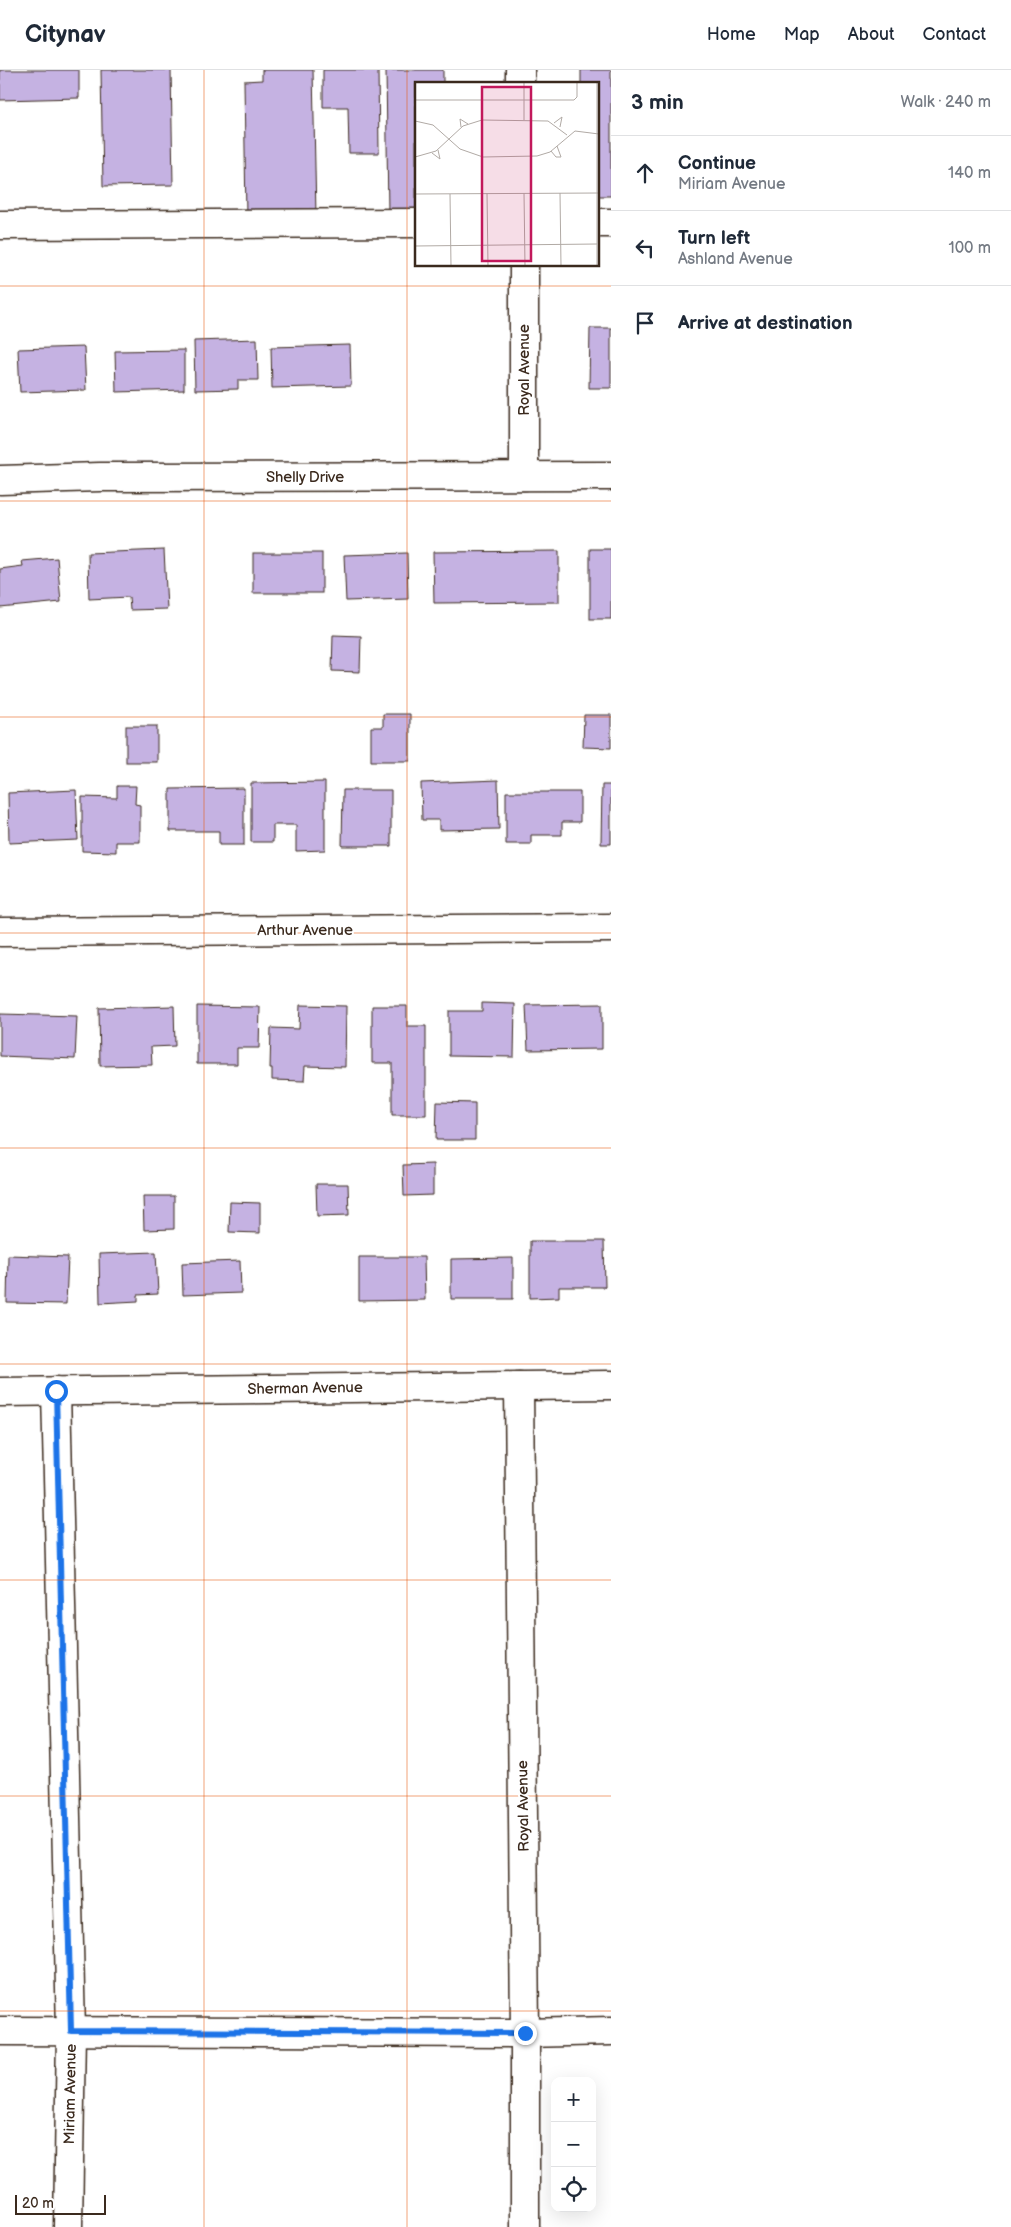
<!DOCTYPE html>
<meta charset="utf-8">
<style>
body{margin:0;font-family:"Balsamiq Sans",sans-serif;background:#f6f6f7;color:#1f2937}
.controls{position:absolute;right:15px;bottom:15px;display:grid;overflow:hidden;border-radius:10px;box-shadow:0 5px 20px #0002}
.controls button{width:45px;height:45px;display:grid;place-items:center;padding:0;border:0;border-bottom:1px solid #e0e1e3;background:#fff;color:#1f2937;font:25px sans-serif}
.scale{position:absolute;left:15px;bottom:12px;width:91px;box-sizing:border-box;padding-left:5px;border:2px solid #3b2a1e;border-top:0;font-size:14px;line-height:18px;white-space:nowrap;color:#3b2a1e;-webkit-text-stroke:4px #fff;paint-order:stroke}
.stop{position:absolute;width:15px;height:15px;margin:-11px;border:4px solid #1a73e8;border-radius:50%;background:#fff}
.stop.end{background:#1a73e8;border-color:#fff;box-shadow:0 1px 5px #0008}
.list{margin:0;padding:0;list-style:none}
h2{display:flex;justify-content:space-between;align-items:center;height:65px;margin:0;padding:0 20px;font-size:21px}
h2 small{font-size:16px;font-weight:400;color:#747a83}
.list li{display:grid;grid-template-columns:32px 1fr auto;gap:15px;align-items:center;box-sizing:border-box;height:75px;padding:0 20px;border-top:1px solid #e0e1e3}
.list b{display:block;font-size:19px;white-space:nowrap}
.list p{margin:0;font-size:16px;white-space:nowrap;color:#747a83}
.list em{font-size:16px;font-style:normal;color:#747a83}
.icon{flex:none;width:28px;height:28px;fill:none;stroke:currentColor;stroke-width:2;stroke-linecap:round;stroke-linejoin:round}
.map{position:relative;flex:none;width:611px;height:2157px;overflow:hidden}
header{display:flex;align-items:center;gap:30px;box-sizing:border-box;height:70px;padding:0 25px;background:#fff;border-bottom:1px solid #e0e1e3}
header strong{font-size:24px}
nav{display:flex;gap:28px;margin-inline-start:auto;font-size:18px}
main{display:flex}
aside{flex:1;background:#fff}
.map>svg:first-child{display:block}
.building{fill:#c5b2e2;stroke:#3b2a1e}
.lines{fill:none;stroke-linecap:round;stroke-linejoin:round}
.minor-casing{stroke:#3b2a1e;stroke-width:31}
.minor{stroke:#fff;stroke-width:28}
.route{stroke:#1a73e8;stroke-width:6}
.grid{fill:none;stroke:#e8590c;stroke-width:1;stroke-opacity:0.55}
.labels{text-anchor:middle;stroke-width:4;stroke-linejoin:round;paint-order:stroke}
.street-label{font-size:15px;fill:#3b2a1e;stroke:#fff}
.inset-road{fill:none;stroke:#b1aaa5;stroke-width:1}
.view{fill:#c2185b;fill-opacity:0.15;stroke:#c2185b;stroke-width:2.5}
.inset-edge{fill:none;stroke:#3b2a1e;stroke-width:2.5}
</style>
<header>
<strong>Citynav</strong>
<nav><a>Home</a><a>Map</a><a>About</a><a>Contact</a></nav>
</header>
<main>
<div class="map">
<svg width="611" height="2157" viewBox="0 0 611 2157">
<rect width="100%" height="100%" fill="#fff"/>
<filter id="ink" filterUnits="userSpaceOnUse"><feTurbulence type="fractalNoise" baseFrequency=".02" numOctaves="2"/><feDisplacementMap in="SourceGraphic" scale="10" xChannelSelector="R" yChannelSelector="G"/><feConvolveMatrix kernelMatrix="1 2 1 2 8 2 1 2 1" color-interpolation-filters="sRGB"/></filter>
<g filter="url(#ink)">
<g class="building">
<path d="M 0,0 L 79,0 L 79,28 L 0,30 Z"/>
<path d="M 101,0 L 171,0 L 173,115 L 103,116 Z"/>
<path d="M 262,0 L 313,0 L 316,146 L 246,147 L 244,11 L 262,10 Z"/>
<path d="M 323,0 L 378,0 L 379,83 L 349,83 L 348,37 L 323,37 Z"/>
<path d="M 386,0 L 443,0 L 443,14 L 416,14 L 416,144 L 388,144 Z"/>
<path d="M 581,0 L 611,0 L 611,126 L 597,126 L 597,14 L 581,14 Z"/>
<path d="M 590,258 L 611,258 L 611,318 L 589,318 Z"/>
<path d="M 257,269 L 258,310 L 238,310 L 238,319 L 195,320 L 194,271 Z"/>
<path d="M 350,275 L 351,316 L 272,318 L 271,277 Z"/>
<path d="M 84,277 L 86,320 L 20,322 L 18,279 Z"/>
<path d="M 184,280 L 184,320 L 116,322 L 115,281 Z"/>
<rect x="590" y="479" width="21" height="70"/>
<path d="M 164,480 L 167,539 L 130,540 L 129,527 L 89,529 L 88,483 Z"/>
<path d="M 559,481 L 559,532 L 434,533 L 433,482 Z"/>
<rect x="253" y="483" width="69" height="40"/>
<path d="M 407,483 L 408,529 L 346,531 L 344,485 Z"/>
<path d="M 57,488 L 61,532 L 0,538 L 0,499 L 23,496 L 22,491 Z"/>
<path d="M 333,565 L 361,566 L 360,602 L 332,601 Z"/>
<path d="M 383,644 L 410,644 L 410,691 L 371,691 L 371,657 L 383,657 Z"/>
<path d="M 584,645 L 611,645 L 611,678 L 583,677 Z"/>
<rect x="126" y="656" width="31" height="36"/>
<path d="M 498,710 L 499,759 L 439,760 L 439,750 L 422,750 L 421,713 Z"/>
<path d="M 325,712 L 325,780 L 296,781 L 296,755 L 273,755 L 273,772 L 251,772 L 251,713 Z"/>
<path d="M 602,715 L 611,715 L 611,774 L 601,774 Z"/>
<path d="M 117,716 L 136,716 L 135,734 L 140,735 L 140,772 L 116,772 L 116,782 L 82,781 L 82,727 L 117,728 Z"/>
<path d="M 244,718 L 244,775 L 219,775 L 219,761 L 170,761 L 170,719 Z"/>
<path d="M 76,720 L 78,770 L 9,773 L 8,723 Z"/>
<path d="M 343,720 L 391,720 L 391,776 L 342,776 Z"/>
<path d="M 506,722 L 580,722 L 580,752 L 562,752 L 562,765 L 531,765 L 531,774 L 506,774 Z"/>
<path d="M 482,933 L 515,934 L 514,987 L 449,986 L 449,941 L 482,941 Z"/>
<path d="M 602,934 L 602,979 L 528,980 L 526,935 Z"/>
<path d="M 300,935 L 346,936 L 345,997 L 305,996 L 304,1011 L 272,1010 L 272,998 L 270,998 L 271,958 L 299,959 Z"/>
<path d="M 174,936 L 175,976 L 151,977 L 152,995 L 100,996 L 99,938 Z"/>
<path d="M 197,936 L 260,937 L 259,978 L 237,978 L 237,994 L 197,994 Z"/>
<path d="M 372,936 L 407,936 L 407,956 L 426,956 L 426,1045 L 392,1045 L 392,993 L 372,993 Z"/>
<path d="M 0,944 L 77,946 L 75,989 L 0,986 Z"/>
<path d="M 437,1032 L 475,1033 L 475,1070 L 436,1070 Z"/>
<path d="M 433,1094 L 433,1125 L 404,1126 L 403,1095 Z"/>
<path d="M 316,1114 L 348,1114 L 349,1145 L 317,1146 Z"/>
<path d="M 143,1126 L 174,1126 L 174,1159 L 144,1160 Z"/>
<path d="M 230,1132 L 260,1133 L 260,1163 L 229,1162 Z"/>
<path d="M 530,1171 L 604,1171 L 605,1217 L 559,1217 L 559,1227 L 530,1228 Z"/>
<path d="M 156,1182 L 158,1224 L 138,1225 L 138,1231 L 100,1233 L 99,1184 Z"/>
<path d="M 8,1185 L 68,1187 L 66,1234 L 7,1233 Z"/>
<path d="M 359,1187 L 424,1187 L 425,1230 L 359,1231 Z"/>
<path d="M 513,1188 L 513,1229 L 451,1229 L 451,1189 Z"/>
<path d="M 240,1191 L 241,1223 L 183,1225 L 182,1193 Z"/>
</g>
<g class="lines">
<defs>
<g id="minor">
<path d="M 520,0 L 520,14"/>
<path d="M 597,153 L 611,153"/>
<path d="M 0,155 L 416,153"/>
<path d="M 524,406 L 524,195"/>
<path d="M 0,410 L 100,407 L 611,406"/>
<path d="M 0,862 L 611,858"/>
<path d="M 519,1316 L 525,1963 L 525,2157"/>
<path d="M 56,1321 L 71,1961 L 68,2157"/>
<path d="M 0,1322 L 611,1315"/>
<path d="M 0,1961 L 525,1963 L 611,1961"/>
</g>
</defs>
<use href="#minor" class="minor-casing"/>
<use href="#minor" class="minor"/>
</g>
</g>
<g class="lines" filter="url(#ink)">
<path class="route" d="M 56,1321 L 71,1961 L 525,1963"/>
</g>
<path class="grid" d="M 204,0 L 204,2157M 407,0 L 407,2157M 0,216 L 611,216M 0,431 L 611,431M 0,647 L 611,647M 0,863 L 611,863M 0,1078 L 611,1078M 0,1294 L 611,1294M 0,1510 L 611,1510M 0,1726 L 611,1726M 0,1941 L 611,1941"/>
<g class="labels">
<g class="street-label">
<text transform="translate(524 300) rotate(-90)" y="5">Royal Avenue</text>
<text x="305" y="412">Shelly Drive</text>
<text x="305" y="865">Arthur Avenue</text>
<text transform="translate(305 1318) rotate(-1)" y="5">Sherman Avenue</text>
<text transform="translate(523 1736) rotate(-91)" y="5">Royal Avenue</text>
<text transform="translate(70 2024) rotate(-89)" y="5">Miriam Avenue</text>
</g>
</g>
<g transform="translate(415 12)">
<rect width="184" height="184" fill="#fff"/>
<path class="inset-road" d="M 109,0 L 109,38M 182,0 L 182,184M 0,18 L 159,18 L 162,15 L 162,0M 0,39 L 18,43 L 45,67 L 68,75 L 122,74 L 135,70 L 160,49 L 184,52M 139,41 L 147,35 L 145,45M 46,45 L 45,37 L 53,42M 136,69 L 141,75 L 146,75 L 142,64M 17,71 L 25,77 L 23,68M 0,75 L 21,69 L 48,44 L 67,38 L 133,39 L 152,53M 72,111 L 73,184M 109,111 L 110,184M 145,111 L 146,184M 0,112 L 184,111M 35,112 L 36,184M 0,164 L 182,162"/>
<path class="view" d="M 67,5 L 116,5 L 116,179 L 67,179 Z"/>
<rect width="184" height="184" class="inset-edge"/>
</g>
</svg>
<div class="controls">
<button>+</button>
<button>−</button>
<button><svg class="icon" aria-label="locate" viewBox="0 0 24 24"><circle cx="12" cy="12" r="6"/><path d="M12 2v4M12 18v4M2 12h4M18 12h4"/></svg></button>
</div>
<div class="scale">20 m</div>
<div class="stop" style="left:56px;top:1321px"></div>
<div class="stop end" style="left:525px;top:1963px"></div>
</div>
<aside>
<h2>3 min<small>Walk · 240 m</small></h2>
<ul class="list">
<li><svg class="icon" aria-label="ahead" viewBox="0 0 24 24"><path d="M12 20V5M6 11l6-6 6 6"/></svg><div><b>Continue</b><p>Miriam Avenue</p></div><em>140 m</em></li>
<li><svg class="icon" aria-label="left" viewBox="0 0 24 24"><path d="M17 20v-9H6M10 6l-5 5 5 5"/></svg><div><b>Turn left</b><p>Ashland Avenue</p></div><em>100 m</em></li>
<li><svg class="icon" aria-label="arrive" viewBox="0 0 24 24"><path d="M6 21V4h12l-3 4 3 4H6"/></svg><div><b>Arrive at destination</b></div></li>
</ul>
</aside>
</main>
